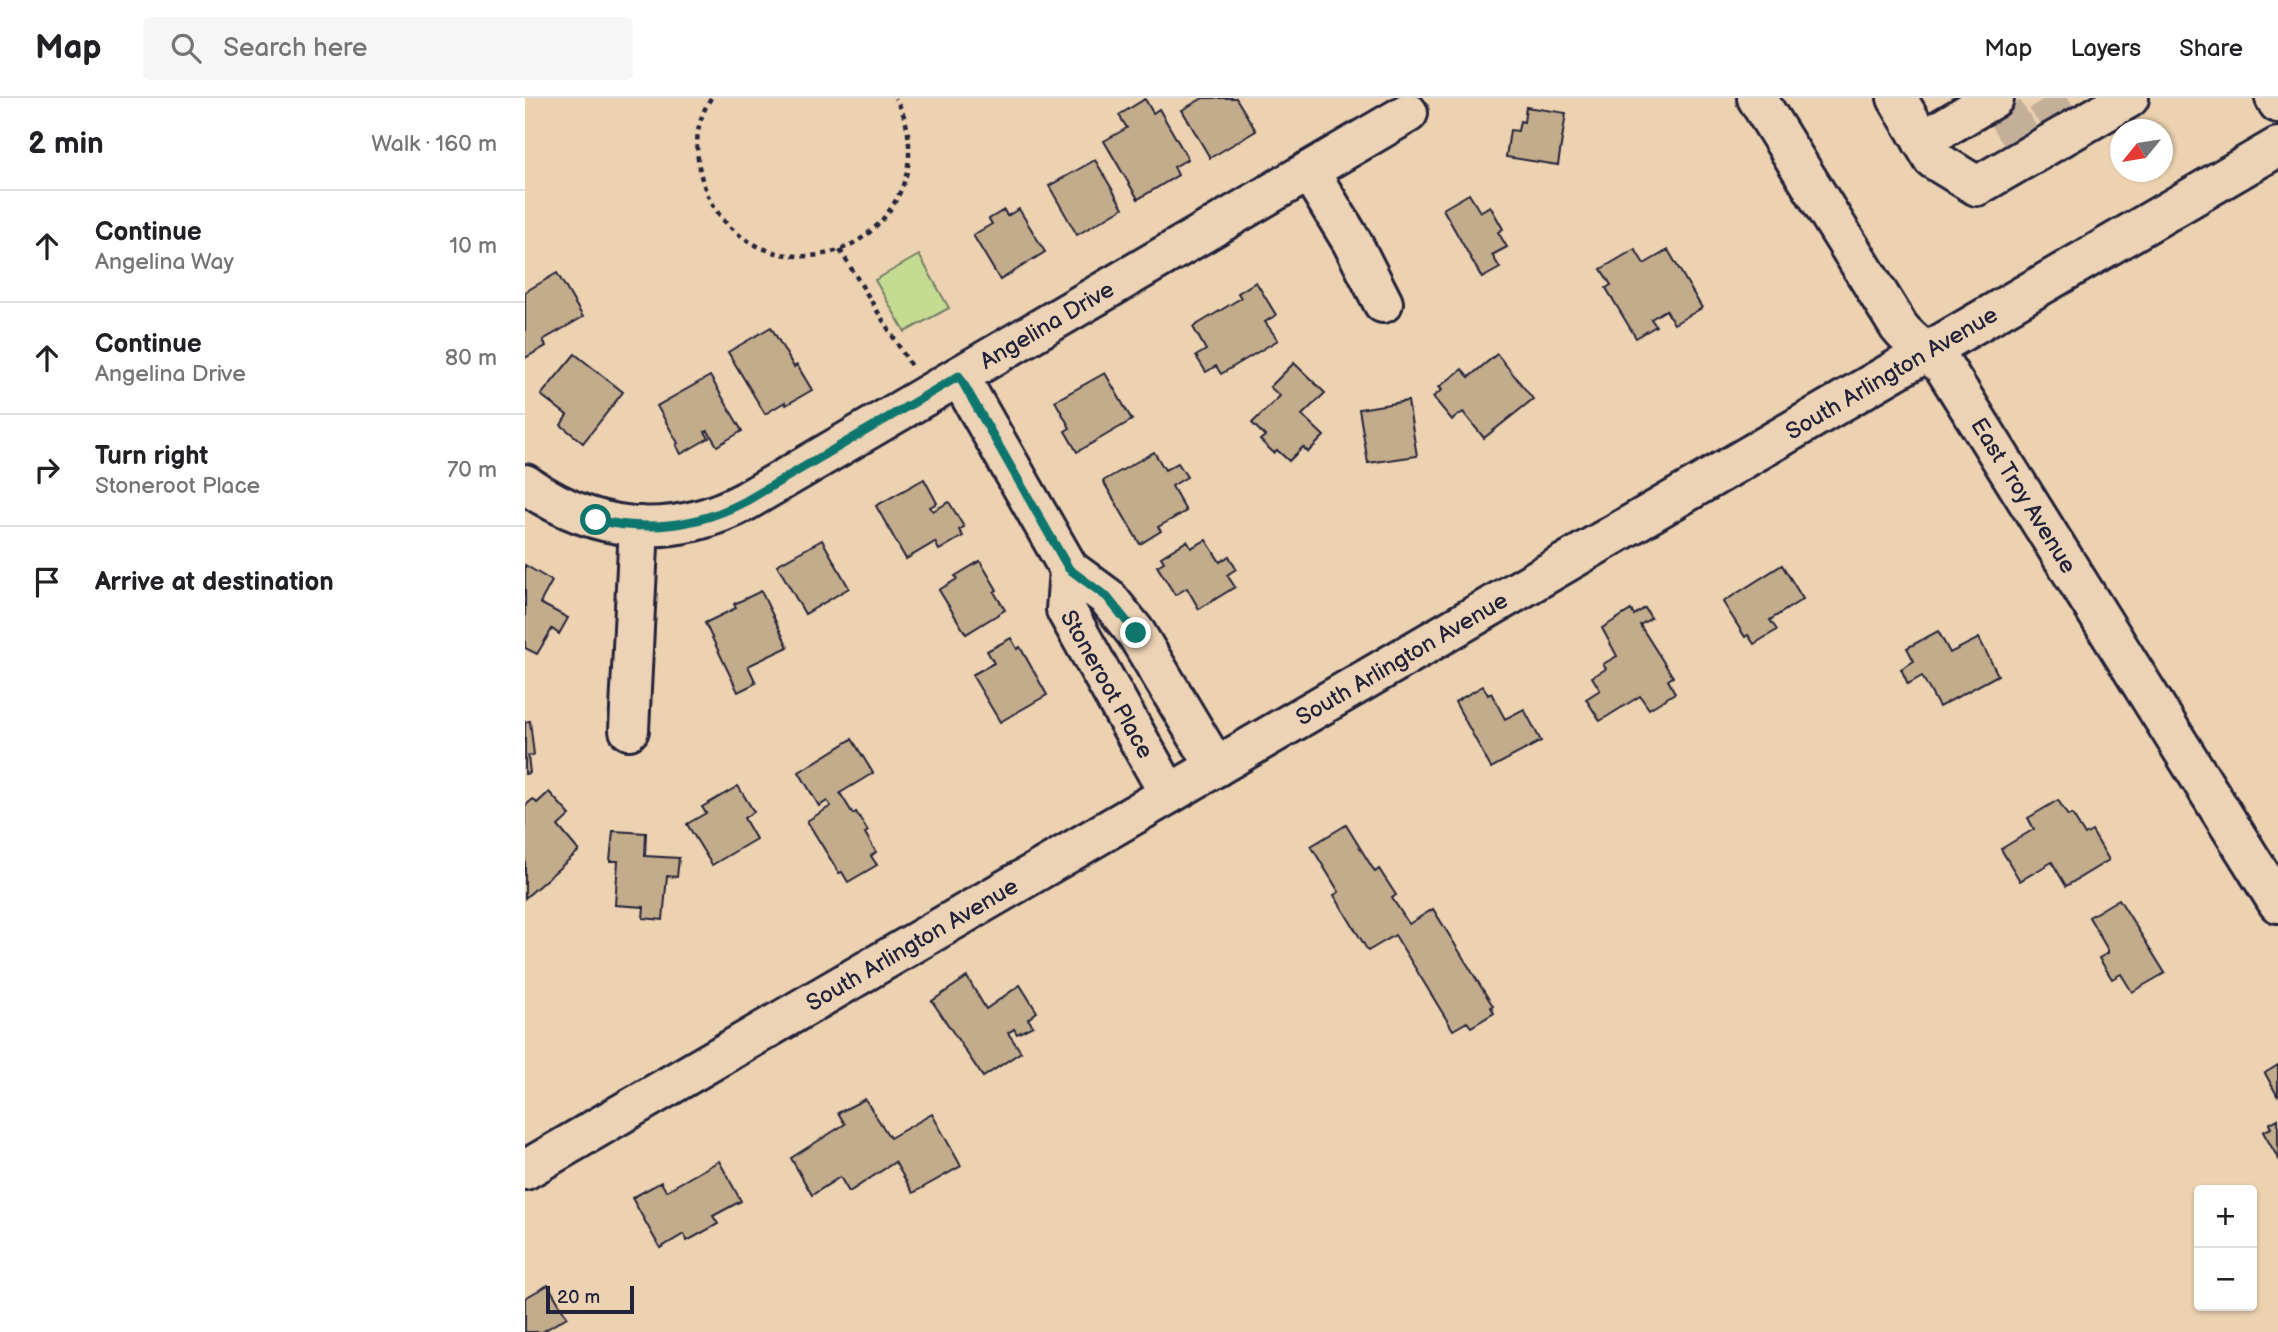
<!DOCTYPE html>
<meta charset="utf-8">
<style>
body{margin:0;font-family:"Balsamiq Sans",sans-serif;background:#f6f6f6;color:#202124}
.controls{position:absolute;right:21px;bottom:21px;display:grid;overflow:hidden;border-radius:7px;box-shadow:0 2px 5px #0004}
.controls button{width:63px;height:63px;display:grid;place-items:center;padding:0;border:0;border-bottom:2px solid #e0e0e0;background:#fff;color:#202124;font:35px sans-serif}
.compass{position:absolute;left:1585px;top:21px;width:63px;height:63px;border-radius:50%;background:#fff;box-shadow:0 2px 5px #0004;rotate:240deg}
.scale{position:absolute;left:21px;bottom:18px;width:88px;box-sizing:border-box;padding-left:7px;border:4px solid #22223b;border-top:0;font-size:19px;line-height:24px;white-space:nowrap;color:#22223b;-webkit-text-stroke:5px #edd3b5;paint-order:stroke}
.stop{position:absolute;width:21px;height:21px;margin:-16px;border:5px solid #0f766e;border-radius:50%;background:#fff}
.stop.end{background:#0f766e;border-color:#fff;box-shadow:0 2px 7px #0008}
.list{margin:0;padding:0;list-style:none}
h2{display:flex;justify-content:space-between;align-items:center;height:91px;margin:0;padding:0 28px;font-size:30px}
h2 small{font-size:23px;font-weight:400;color:#757577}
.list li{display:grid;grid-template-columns:46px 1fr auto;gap:21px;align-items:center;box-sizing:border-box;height:112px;padding:0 28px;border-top:2px solid #e0e0e0}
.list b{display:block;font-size:26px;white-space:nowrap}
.list p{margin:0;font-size:23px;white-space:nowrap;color:#757577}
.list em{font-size:23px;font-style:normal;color:#757577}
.icon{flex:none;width:38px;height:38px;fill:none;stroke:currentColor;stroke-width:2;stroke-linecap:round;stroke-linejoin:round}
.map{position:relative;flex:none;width:1753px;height:1234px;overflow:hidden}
header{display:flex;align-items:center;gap:42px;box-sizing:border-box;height:98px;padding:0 35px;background:#fff;border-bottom:2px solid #e0e0e0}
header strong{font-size:33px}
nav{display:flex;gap:38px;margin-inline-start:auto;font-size:24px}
.search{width:490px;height:63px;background:#f6f6f6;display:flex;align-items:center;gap:18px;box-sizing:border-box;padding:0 24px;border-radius:7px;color:#757577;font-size:26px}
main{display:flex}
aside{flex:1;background:#fff}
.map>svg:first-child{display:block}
.green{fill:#c4db91;stroke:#737e66;stroke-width:2}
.building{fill:#c3ac8b;stroke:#22223b;stroke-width:2}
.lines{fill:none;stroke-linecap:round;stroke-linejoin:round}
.minor-tunnel{stroke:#c4af99;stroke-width:38;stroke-dasharray:38 19;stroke-linecap:butt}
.minor-casing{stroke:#22223b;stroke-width:44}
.major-casing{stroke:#22223b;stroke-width:44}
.path{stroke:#22223b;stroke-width:4.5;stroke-dasharray:5 5;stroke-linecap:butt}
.minor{stroke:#edd3b5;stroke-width:38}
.major{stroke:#edd3b5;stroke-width:38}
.route{stroke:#0f766e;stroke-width:9}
.labels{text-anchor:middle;stroke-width:5;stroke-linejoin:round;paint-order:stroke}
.street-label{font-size:23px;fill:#22223b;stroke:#edd3b5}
</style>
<header>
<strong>Map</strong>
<div class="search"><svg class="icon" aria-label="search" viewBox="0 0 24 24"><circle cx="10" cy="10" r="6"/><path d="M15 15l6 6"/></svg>Search here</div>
<nav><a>Map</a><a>Layers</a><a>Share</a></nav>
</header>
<main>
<aside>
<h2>2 min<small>Walk · 160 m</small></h2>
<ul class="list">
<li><svg class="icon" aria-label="ahead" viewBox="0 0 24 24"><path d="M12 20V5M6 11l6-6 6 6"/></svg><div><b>Continue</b><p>Angelina Way</p></div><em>10 m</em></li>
<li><svg class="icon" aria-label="ahead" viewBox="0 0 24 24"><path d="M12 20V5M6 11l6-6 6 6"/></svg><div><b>Continue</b><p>Angelina Drive</p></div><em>80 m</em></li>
<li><svg class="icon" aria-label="right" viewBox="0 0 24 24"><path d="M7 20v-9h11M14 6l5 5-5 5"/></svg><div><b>Turn right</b><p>Stoneroot Place</p></div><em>70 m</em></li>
<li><svg class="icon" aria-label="arrive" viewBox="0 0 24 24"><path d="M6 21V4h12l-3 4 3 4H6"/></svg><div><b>Arrive at destination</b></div></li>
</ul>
</aside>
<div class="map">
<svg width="1753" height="1234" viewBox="0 0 1753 1234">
<rect width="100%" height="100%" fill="#edd2b1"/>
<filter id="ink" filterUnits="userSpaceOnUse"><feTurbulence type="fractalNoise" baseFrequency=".0143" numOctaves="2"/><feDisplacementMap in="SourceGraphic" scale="14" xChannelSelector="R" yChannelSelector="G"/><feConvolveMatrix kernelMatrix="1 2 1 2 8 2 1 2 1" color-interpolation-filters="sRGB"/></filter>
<g filter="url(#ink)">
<path class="green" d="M 394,157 L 424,210 L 380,234 L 350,182 Z"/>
<g class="building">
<path d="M 678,0 L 711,0 L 731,33 L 685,60 L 657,12 Z"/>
<path d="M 620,1 L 628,15 L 634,11 L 663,61 L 649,69 L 653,77 L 613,101 L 579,43 L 602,30 L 594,17 Z"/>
<path d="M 1001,9 L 1041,15 L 1033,67 L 981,59 L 985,32 L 993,33 L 995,23 L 999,24 Z"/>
<path d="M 570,62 L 598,110 L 552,137 L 524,88 Z"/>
<path d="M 944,96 L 955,114 L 965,108 L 978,131 L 973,134 L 982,149 L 967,157 L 975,170 L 957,180 L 918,111 Z"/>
<path d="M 494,111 L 520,154 L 475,182 L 448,137 L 467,126 L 464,121 L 479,112 L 482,118 Z"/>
<path d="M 1110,151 L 1119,166 L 1143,152 L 1177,210 L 1149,226 L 1141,212 L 1126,221 L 1131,228 L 1111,240 L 1081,190 L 1086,187 L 1076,171 Z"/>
<path d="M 32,175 L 58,219 L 18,242 L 21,248 L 0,260 L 0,194 Z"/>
<path d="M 731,184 L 751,217 L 740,224 L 753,242 L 696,276 L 691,268 L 681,274 L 671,258 L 681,252 L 668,229 L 716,200 L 713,195 Z"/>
<path d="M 246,229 L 269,269 L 272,267 L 287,292 L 261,307 L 260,304 L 240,316 L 203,254 Z"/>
<path d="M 50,256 L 98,294 L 58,345 L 36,327 L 42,317 L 16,297 Z"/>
<path d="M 972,256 L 1008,301 L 959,340 L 938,314 L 927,322 L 908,299 L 917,292 L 914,289 L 937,271 L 944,279 Z"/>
<path d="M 769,265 L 800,295 L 777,317 L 799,338 L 783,354 L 778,349 L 764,363 L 752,352 L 749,355 L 735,342 L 740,338 L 727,325 L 755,298 L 745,289 Z"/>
<path d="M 580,275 L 607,322 L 552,354 L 540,333 L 545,330 L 530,303 Z"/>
<path d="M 185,278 L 217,333 L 192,348 L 183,333 L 180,334 L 184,340 L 156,356 L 151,347 L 153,345 L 132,308 Z"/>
<path d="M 883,303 L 892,358 L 843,365 L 834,311 Z"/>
<path d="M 629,354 L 640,372 L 653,365 L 662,379 L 647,388 L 661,413 L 633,429 L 636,433 L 615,446 L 578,383 Z"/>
<path d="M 399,381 L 412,405 L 405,409 L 408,413 L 424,404 L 439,429 L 434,432 L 438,438 L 414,452 L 410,444 L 381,461 L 351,408 Z"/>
<path d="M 297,442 L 324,490 L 280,516 L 252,467 Z"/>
<path d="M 681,442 L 695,464 L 704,458 L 711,471 L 702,477 L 710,489 L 674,511 L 662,490 L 650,497 L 632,468 L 639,464 L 636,459 L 662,443 L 666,450 Z"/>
<path d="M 455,463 L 472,492 L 469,494 L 480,512 L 441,536 L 414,492 L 432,481 L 430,478 Z"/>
<path d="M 0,467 L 27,483 L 15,505 L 43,520 L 34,536 L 27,531 L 12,556 L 0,550 Z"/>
<path d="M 1257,467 L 1278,501 L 1245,522 L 1252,532 L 1229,546 L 1223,537 L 1220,539 L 1198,504 Z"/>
<path d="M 236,493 L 263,549 L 223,568 L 231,585 L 213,594 L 180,525 L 211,510 L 209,506 Z"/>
<path d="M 1120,510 L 1126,520 L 1115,527 L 1148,579 L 1143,582 L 1150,595 L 1124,611 L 1115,598 L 1075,623 L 1061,601 L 1075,592 L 1067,579 L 1081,571 L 1078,566 L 1092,558 L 1077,530 L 1106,512 L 1109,517 Z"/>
<path d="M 1413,533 L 1425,555 L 1454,540 L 1473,577 L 1414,609 L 1397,578 L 1383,586 L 1376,571 L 1389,563 L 1382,550 Z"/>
<path d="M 486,540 L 492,551 L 495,549 L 522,597 L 475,624 L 447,577 L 469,565 L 462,553 Z"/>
<path d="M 958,588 L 963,597 L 966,595 L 980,621 L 999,611 L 1016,643 L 966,670 L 930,604 Z"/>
<path d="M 5,623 L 9,657 L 3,658 L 5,675 L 0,676 L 0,624 Z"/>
<path d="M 327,641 L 348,675 L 315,695 L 328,716 L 331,714 L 343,733 L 340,735 L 351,754 L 346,758 L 352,767 L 323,784 L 317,774 L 314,775 L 282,723 L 306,708 L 302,703 L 294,708 L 274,674 Z"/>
<path d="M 213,688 L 229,714 L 219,720 L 231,741 L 187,767 L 162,726 L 181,715 L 177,709 Z"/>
<path d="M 24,694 L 45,717 L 33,728 L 54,753 L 0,800 L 0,708 L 8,701 L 12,705 Z"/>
<path d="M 1533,702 L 1543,718 L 1547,716 L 1560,737 L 1567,733 L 1584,762 L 1541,788 L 1527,764 L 1495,783 L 1476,751 L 1509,731 L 1503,720 Z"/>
<path d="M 821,727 L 850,774 L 854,771 L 871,797 L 867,800 L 884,826 L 908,811 L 968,908 L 966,909 L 969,915 L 946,929 L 942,924 L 928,932 L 870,837 L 843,853 L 809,797 L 814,794 L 786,748 Z"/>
<path d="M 88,733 L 121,735 L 120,758 L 154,760 L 152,779 L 142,778 L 138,822 L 118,820 L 119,809 L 90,807 L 93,763 L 85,763 Z"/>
<path d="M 1594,801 L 1640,875 L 1607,894 L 1596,876 L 1587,881 L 1574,860 L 1583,855 L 1583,852 L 1564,819 Z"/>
<path d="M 442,879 L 461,911 L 495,887 L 512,914 L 503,921 L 508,928 L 492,936 L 489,931 L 483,935 L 496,954 L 458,979 L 407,903 Z"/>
<path d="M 1753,967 L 1753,999 L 1740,975 Z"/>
<path d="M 340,1001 L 365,1040 L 407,1016 L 436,1068 L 388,1095 L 370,1064 L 324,1094 L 315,1079 L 287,1097 L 266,1060 L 320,1026 L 313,1015 Z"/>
<path d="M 1753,1021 L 1753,1060 L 1738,1034 L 1746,1030 L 1744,1026 Z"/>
<path d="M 194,1063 L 216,1103 L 188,1118 L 193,1126 L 162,1143 L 159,1136 L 135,1150 L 107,1100 L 136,1084 L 141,1093 Z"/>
<path d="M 23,1187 L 42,1219 L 17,1234 L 0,1234 L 0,1200 Z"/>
</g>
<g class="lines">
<g class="minor-tunnel">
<path d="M 1520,0 L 1533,19"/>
<path d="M 1479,13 L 1496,39"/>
</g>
<defs>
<g id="minor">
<path id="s1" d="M 1232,0 L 1374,229 C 1387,246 1404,254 1419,269 L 1753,805"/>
<path d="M 1372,0 L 1408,61 L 1452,88 L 1604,0"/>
<path d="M 1750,0 L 1753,5"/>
<path d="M 1397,43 L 1469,0"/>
<path d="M 784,73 L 827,144 L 858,205"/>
<path d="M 434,278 L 544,471 L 582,499 L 611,535 L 691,669"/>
<path id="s2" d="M 0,386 C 70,435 145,443 221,403 L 883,15"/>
<path id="s3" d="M 544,471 L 541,512 L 644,696"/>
<path d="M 104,632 L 114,428"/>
</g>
<g id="major">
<path id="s4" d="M 0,1072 L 1753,49"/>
</g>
</defs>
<use href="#minor" class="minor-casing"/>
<use href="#major" class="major-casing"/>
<g class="path">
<path d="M 186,0 C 174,18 170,40 173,61 C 186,175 335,195 378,87 C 388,61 386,23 370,0"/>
<path d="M 315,152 L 386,268"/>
</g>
<use href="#minor" class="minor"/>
<use href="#major" class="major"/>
</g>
</g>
<g class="lines" filter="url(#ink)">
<path class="route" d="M 71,422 C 123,434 174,428 221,403 L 434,278 L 544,471 L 582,499 L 611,535"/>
</g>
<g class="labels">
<g class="street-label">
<text dy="8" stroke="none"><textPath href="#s2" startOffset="583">Angelina Drive</textPath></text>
<text dy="8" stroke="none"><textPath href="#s4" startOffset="1582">South Arlington Avenue</textPath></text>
<text dy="8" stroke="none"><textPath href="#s1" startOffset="481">East Troy Avenue</textPath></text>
<text dy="8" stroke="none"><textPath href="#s4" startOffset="1015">South Arlington Avenue</textPath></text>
<text dy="8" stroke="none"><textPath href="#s3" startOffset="126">Stoneroot Place</textPath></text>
<text dy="8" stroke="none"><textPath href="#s4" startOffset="448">South Arlington Avenue</textPath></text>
</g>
</g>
</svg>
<div class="controls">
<button>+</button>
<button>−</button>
</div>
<svg class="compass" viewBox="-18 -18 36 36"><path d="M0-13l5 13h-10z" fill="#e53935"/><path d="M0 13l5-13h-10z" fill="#757577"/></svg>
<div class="scale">20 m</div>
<div class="stop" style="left:71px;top:422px"></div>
<div class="stop end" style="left:611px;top:535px"></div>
</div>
</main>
